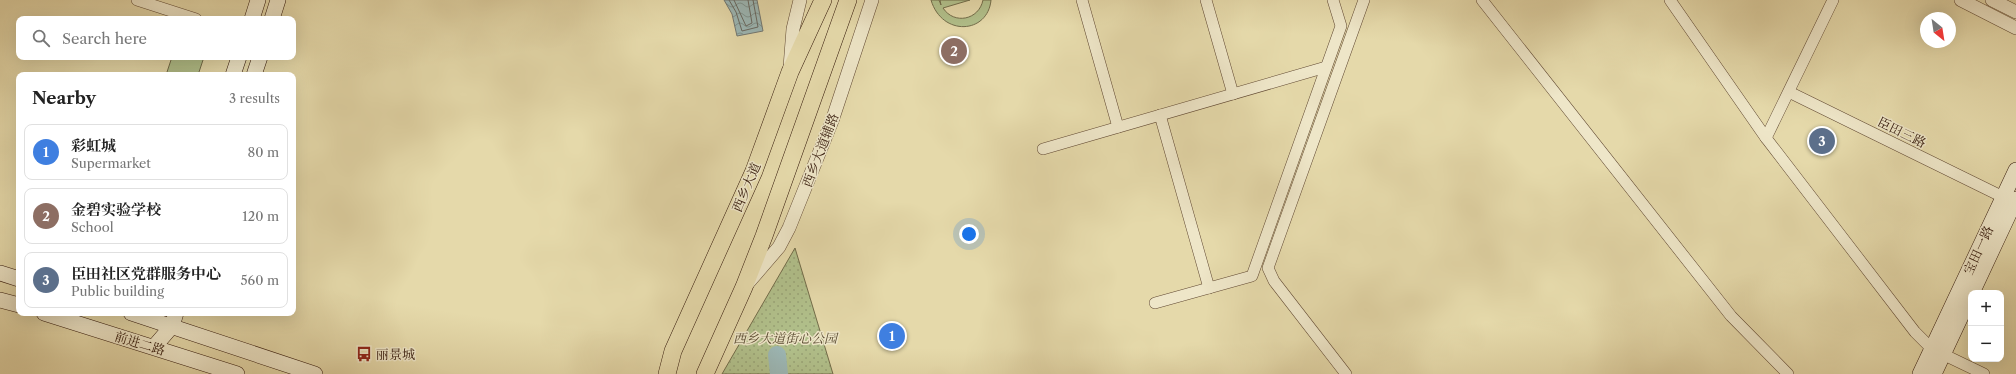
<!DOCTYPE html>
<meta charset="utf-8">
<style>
body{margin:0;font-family:"Libre Caslon Text","Noto Serif SC",serif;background:#f2f2f2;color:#222}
.controls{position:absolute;right:12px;bottom:12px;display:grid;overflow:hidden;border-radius:8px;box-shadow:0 4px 16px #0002}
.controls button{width:36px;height:36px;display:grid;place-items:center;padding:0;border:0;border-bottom:1px solid #e0e0e0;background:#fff;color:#222;font:20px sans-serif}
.compass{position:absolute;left:1920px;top:12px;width:36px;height:36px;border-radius:50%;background:#fff;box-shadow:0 4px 16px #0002;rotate:150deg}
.you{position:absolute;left:969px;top:234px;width:14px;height:14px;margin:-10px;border:3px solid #fff;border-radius:50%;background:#1a73e8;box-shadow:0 0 0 6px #1a73e833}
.badge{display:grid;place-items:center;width:26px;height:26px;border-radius:50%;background:#2563eb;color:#fff;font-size:13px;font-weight:700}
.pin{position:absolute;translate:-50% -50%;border:2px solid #fff;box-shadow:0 1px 4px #0006}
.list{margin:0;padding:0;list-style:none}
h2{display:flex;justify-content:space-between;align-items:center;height:52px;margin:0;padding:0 16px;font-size:17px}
h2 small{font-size:13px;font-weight:400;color:#767676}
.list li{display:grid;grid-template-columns:26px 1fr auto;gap:12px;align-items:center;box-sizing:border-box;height:56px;margin:0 8px 8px;padding:0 8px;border:1px solid #e0e0e0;border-radius:8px}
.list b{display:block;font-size:15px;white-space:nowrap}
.list p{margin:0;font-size:13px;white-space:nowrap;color:#767676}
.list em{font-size:13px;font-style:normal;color:#767676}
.icon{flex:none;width:22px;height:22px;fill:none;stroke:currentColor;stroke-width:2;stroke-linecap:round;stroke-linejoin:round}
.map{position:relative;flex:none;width:2016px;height:374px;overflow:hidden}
.search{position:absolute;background:#fff;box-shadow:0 4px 16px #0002;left:16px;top:16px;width:280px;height:44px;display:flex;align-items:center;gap:10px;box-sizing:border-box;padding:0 14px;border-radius:8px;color:#767676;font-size:15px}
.panel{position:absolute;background:#fff;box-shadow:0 4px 16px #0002;left:16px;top:72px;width:280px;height:244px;border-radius:8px}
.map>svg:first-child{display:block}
.grass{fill:#b1c08b;stroke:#726c4a}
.park{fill:url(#park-dots);stroke:#726c4a}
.water{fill:url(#water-waves);stroke:#727771}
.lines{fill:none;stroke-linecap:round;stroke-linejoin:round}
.shore{stroke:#686860;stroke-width:1}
.river{stroke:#9cb7b5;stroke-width:18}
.minor-casing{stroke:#604832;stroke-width:12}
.tertiary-casing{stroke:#604832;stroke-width:14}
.secondary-casing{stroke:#33180a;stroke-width:16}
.primary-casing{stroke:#33180a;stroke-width:18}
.minor{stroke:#eee6c8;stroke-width:11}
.tertiary{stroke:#eee6c8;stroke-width:13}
.secondary{stroke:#eee6c8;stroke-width:15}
.primary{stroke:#e5d9aa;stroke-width:17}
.labels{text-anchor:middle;stroke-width:3;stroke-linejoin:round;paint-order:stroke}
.street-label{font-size:13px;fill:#33180a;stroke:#eee6c8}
.park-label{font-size:13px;font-style:italic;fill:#594a31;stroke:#eee6c8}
.poi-label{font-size:13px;fill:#33180a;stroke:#eee6c8;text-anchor:start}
</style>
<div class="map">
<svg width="2016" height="374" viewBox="0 0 2016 374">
<defs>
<pattern id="park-dots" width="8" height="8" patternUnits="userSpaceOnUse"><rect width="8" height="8" fill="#b1c08b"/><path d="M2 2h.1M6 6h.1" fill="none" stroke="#99a477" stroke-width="1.8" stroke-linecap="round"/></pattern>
<pattern id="water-waves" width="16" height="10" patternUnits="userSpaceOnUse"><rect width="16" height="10" fill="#9cb7b5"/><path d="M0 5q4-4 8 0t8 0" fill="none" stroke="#809491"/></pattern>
</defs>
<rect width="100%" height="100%" fill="#e5d9aa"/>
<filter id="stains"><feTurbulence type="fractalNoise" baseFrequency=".005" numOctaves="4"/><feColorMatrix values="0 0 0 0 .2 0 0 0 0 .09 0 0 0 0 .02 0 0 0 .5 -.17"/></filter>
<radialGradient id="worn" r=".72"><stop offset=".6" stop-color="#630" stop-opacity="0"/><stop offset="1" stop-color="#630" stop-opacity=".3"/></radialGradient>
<g class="grass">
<path d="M 931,0 L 939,0 L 941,5 L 940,0 L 970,0 L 943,8 C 954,25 979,20 983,0 L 991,0 C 988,34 942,37 931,0 Z"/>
<path d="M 172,57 L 204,57 L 198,75 L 166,75 Z"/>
</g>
<path class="park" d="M 795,248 L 833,374 L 722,374 Z"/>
<path class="water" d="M 724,0 L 757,0 L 763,31 L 737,36 L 732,14 Z"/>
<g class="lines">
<g class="shore">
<path d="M 729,0 L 736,12 L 742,31 L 758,27 L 753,0"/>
<path d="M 734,0 L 746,26 L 752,23 L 748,0"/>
</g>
<path class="river" d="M 777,355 L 779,374"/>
<defs>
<g id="minor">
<path d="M 137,0 L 196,19"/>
<path d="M 1082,0 L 1118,127"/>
<path d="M 1206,0 L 1233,94"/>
<path d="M 1482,0 L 1731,316 L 1788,374"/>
<path d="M 1670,0 L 1766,138 L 1915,332 L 1932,349 L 1984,374"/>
<path d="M 1789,92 L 2003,197"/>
<path d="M 1160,115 L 1209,288"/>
<path d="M 1766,138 L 1833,0"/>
<path d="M 1043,149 L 1326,67"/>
<path d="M 1155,303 L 1252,276 L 1341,26 L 1333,0"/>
<path d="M 1346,374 L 1274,281 L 1268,268 L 1364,0"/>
</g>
<g id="tertiary">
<path d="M 1961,0 L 2016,28"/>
<path d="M 1992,0 L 2016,12"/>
<path d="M 790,67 L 793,29 L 800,0"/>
<path d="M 748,283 L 779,247 L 789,228 L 832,121 L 872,0"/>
</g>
<g id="secondary">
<path d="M 252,19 L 258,0"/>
<path d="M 272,19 L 278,0"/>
<path d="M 233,75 L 239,57"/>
<path d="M 254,75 L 260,57"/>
<path d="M 0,273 L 19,279"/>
<path d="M 1972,293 L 2016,199"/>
<path d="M 0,300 L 19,305"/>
<path d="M 44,313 L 237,374"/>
<path d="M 131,313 L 315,374"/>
<path d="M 154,347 L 172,326 L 176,313"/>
<path d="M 1920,374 L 2016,170"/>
<path d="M 1934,374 L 1971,295"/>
</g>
<g id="primary">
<path d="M 667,374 L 673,351 L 754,171 L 790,72 L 823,0"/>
<path d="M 705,374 L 744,287 L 764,236 L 848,0"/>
</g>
</defs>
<use href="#minor" class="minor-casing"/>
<use href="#tertiary" class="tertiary-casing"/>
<use href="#secondary" class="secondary-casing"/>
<use href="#primary" class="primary-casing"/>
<use href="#minor" class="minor"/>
<use href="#tertiary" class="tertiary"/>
<use href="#secondary" class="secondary"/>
<use href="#primary" class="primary"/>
</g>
<defs>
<symbol id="bus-bare" viewBox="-9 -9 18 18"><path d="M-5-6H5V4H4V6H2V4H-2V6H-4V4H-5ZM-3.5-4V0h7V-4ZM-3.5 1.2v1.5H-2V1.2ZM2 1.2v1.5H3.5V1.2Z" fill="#8f2418" stroke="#eee6c8" stroke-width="2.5" paint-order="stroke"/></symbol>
</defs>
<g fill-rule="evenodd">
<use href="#bus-bare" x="353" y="343" width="22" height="22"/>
</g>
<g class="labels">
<g class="street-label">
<text transform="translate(1902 132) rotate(26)" y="5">臣田三路</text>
<text transform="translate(820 150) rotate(-69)" y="5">西乡大道辅路</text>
<text transform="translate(746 187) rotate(-67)" y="5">西乡大道</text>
<text transform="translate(1978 250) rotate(-65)" y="5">宝田一路</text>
<text transform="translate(140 343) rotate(17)" y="5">前进二路</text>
</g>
<g class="park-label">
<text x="785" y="343">西乡大道街心公园</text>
</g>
<g class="poi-label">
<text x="376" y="359">丽景城</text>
</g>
</g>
<rect width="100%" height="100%" filter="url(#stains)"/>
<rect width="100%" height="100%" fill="url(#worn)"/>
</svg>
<div class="controls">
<button>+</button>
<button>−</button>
</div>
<svg class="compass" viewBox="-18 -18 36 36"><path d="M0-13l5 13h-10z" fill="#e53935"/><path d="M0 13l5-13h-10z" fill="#767676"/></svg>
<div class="you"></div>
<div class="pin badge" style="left:892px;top:336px;background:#3f7fe0">1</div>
<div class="pin badge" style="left:954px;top:51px;background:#8d6e63">2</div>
<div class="pin badge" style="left:1822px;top:141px;background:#5c6f8a">3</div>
<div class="search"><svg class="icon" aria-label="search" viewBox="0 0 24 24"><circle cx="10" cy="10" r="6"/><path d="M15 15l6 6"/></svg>Search here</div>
<section class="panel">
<h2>Nearby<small>3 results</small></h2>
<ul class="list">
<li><span class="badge" style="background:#3f7fe0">1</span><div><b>彩虹城</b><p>Supermarket</p></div><em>80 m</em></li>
<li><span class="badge" style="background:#8d6e63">2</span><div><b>金碧实验学校</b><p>School</p></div><em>120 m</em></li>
<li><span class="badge" style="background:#5c6f8a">3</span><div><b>臣田社区党群服务中心</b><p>Public building</p></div><em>560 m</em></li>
</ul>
</section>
</div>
